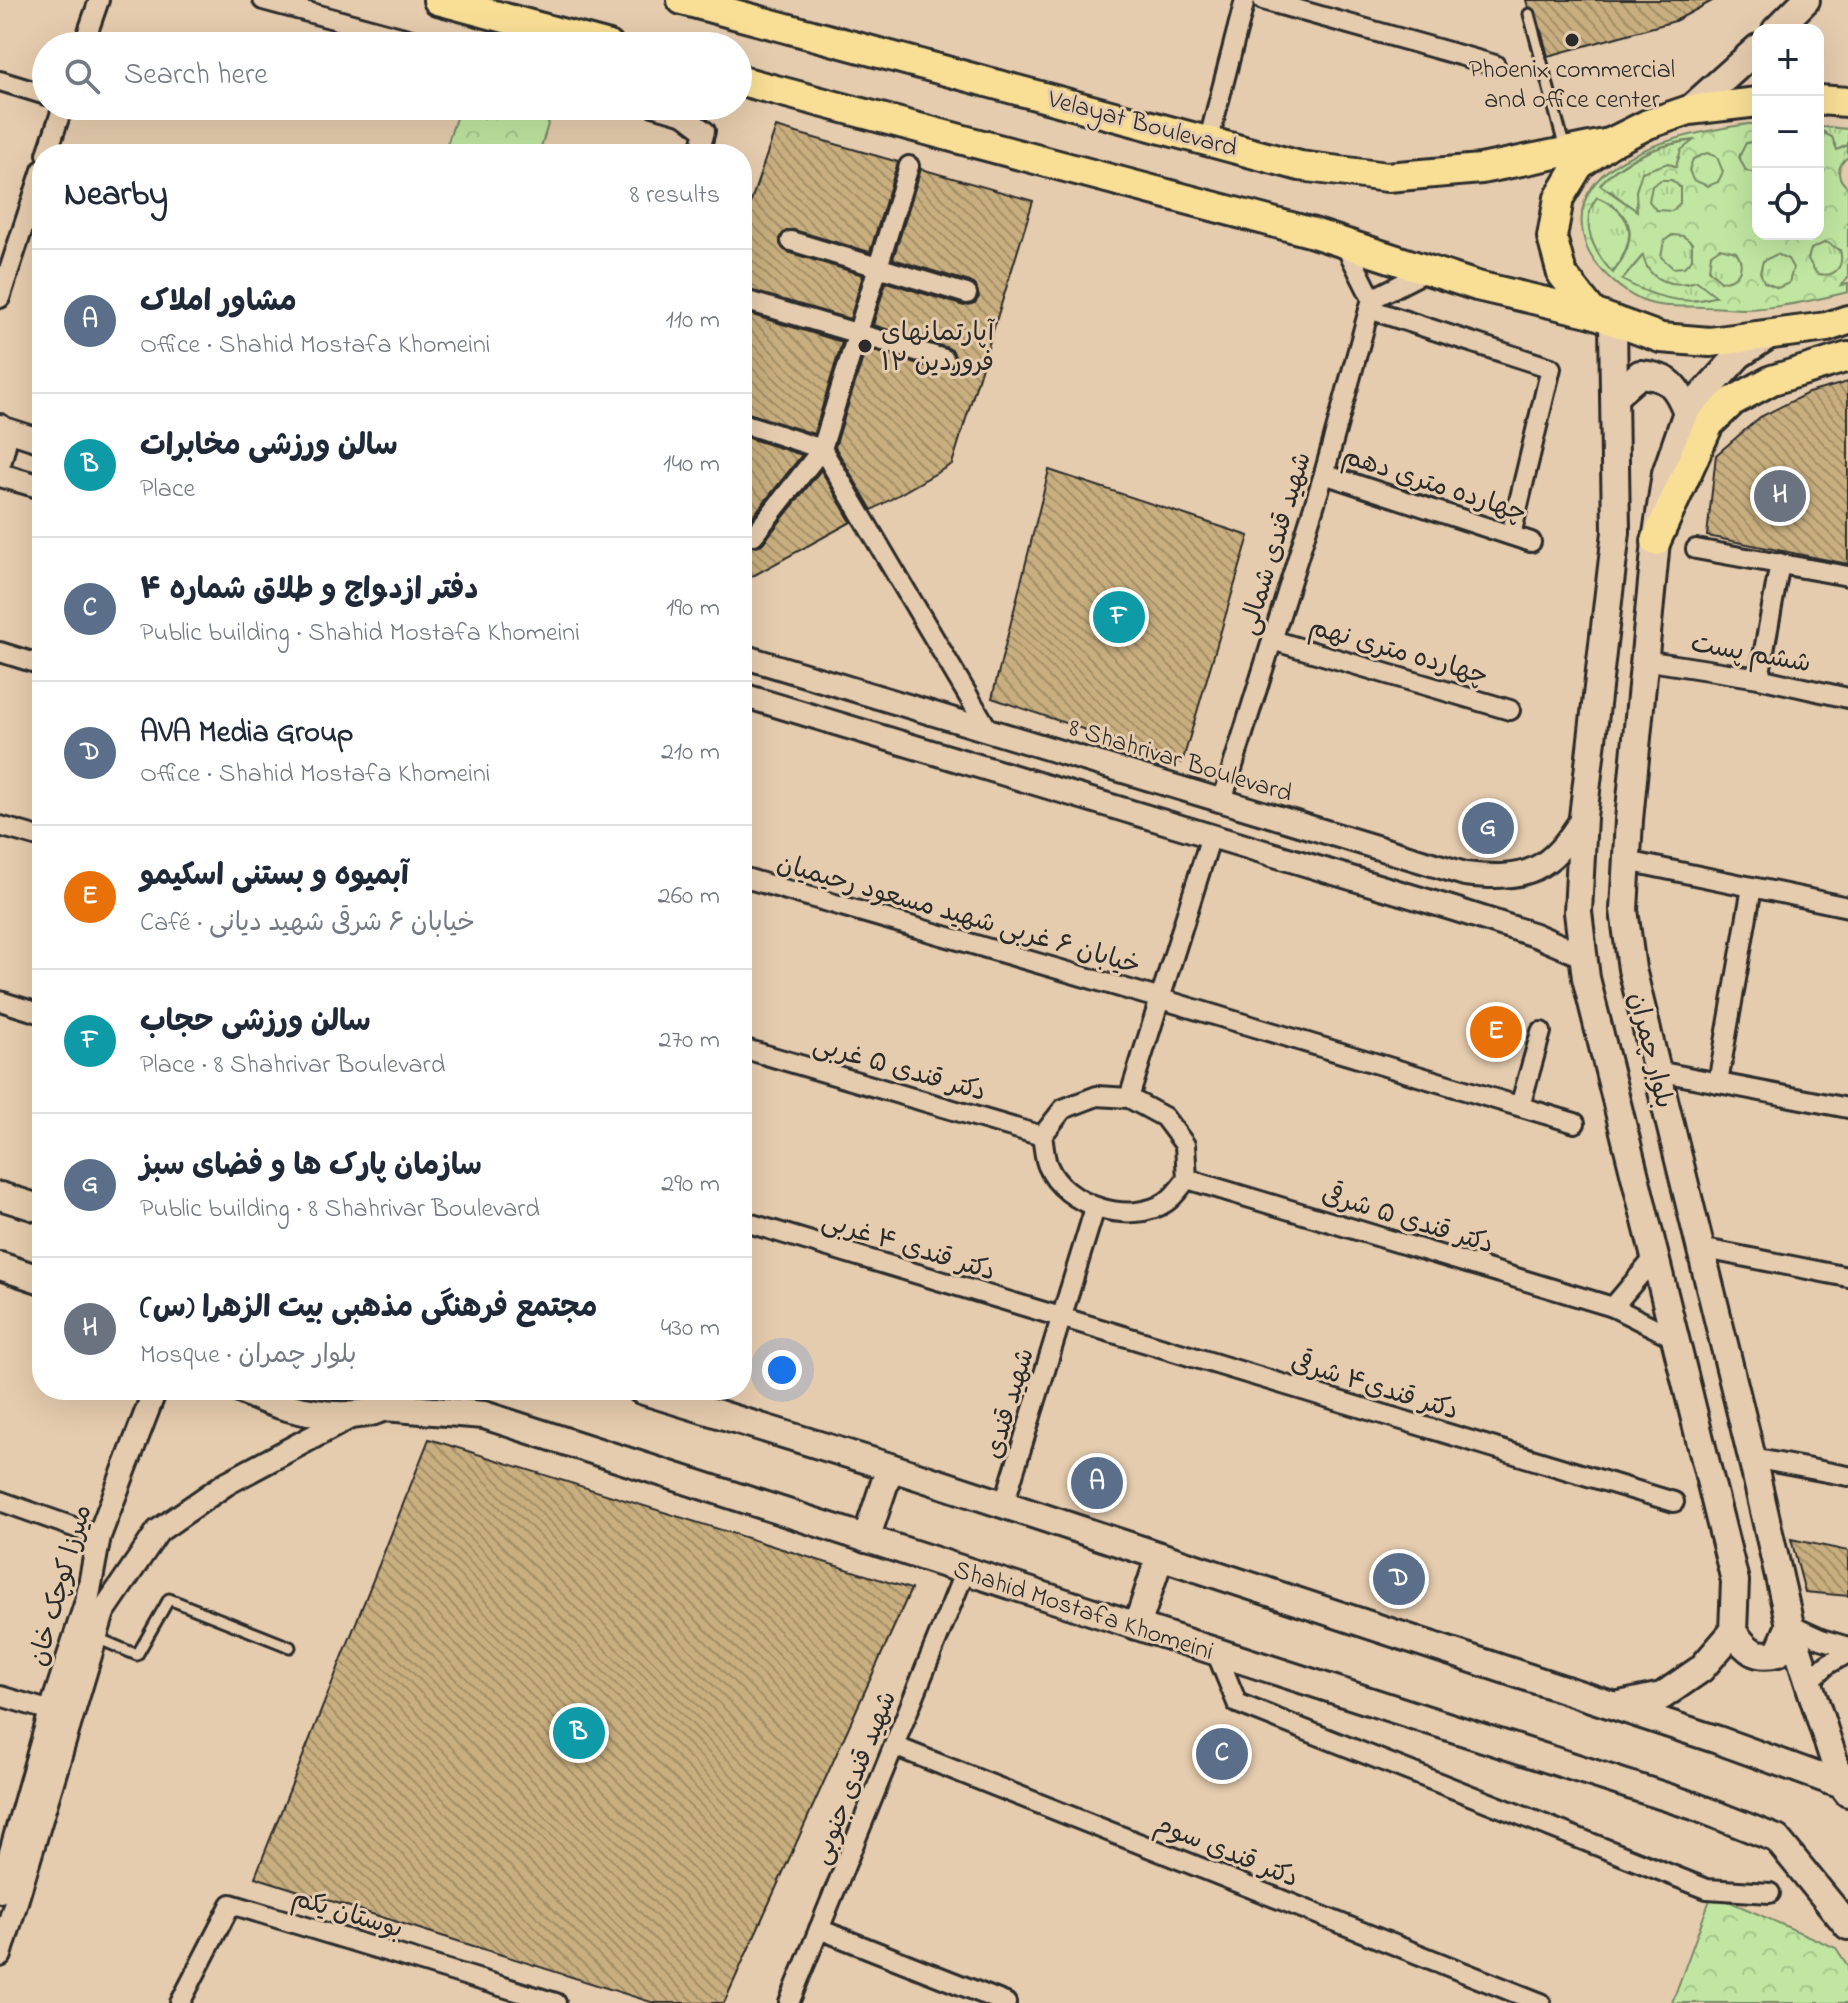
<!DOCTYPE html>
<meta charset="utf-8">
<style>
body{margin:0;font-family:"Indie Flower","Playpen Sans Arabic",sans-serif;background:#f2f2f3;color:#1f2937}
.controls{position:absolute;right:24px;top:24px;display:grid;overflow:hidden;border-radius:16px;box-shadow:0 8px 32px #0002}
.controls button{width:72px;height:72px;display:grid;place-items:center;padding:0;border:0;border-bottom:2px solid #e0e1e3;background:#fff;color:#1f2937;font:40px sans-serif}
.you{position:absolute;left:782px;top:1370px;width:28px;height:28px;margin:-20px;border:6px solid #fff;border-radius:50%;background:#1a73e8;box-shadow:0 0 0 12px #1a73e833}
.badge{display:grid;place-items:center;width:52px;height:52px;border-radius:50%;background:#2b2b2b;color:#fff;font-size:26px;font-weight:700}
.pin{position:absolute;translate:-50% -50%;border:4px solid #fff;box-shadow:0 2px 8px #0006}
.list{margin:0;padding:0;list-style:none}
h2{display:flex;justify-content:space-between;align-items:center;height:104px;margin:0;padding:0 32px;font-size:34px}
h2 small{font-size:26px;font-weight:400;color:#747a83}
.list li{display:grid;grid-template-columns:52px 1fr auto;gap:24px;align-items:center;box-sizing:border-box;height:144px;padding:0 32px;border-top:2px solid #e0e1e3}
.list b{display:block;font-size:30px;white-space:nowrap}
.list p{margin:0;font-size:26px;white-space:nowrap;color:#747a83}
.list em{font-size:26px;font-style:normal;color:#747a83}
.icon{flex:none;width:44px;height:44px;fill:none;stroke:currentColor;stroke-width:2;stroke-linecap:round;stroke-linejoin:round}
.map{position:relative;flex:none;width:1848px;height:2003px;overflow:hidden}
.search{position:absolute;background:#fff;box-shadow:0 8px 32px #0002;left:32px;top:32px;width:720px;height:88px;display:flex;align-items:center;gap:20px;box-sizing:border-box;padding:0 28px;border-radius:44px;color:#747a83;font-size:30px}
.panel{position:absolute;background:#fff;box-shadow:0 8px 32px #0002;left:32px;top:144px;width:720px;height:1256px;border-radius:32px}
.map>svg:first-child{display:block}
.grass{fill:url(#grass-tufts);stroke:#768866;stroke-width:2}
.park{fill:url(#park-crowns);stroke:#768866;stroke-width:2;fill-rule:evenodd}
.building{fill:url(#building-back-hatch);stroke:#2b2b2b;stroke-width:2}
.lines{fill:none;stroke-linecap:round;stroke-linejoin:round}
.service-casing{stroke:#2b2b2b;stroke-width:15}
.minor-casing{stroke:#2b2b2b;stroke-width:24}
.tertiary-casing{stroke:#2b2b2b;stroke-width:28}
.secondary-casing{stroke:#2b2b2b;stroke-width:32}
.primary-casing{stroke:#2b2b2b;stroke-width:34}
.service{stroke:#e6ccae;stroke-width:9}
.minor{stroke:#e6ccae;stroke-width:18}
.tertiary{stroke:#e6ccae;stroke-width:22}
.secondary{stroke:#e6ccae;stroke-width:26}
.primary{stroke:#f9df96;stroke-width:28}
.poi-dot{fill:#2b2b2b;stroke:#e6ccae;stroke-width:3}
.labels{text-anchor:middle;stroke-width:6;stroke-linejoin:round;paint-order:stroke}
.poi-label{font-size:26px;fill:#2b2b2b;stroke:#e6ccae}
.street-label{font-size:26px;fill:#2b2b2b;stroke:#e6ccae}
</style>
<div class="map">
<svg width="1848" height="2003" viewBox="0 0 1848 2003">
<defs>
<pattern id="grass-tufts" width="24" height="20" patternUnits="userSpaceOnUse" patternTransform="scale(2)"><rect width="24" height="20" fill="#c0e6a1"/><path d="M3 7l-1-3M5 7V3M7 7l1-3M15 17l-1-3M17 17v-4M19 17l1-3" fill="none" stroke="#a5c58b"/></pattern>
<pattern id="park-crowns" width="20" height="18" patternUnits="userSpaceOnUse" patternTransform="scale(2)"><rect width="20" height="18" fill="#c0e6a1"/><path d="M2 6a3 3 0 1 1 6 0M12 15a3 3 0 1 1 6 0" fill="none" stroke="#a5c58b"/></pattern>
<pattern id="building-back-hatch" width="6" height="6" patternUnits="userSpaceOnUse" patternTransform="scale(2)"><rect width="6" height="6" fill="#c9af7f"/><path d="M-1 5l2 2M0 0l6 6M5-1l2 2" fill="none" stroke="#a38f68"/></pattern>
</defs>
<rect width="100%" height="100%" fill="#e6ccae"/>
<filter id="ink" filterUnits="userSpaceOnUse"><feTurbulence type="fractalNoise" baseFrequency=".0125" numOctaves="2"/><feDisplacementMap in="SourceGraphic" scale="16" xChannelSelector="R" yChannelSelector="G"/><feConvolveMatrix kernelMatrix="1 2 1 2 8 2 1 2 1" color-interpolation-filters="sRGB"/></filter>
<g filter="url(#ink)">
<g class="grass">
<path d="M 1825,127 L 1848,129 L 1848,145 L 1837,150 L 1825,132 L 1818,130 L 1818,128 Z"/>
<path d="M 1698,140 L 1678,158 L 1676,167 L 1668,163 L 1636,202 L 1637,212 L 1612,192 L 1599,185 C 1623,159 1662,143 1698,140 Z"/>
<path d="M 1758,140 L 1758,173 L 1751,173 L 1742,168 L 1739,152 L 1746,143 Z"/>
<circle cx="1706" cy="170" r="17"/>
<circle cx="1665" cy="196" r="17"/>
<path d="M 1597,197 C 1637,215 1637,239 1612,273 C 1594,252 1578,223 1597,197 Z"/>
<circle cx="1677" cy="252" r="17"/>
<circle cx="1825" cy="259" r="17"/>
<circle cx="1725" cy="264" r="17"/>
<path d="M 1644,254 L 1687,284 L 1697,280 L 1717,296 C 1686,308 1649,296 1622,280 Z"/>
<circle cx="1777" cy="271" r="17"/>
</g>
<g class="park">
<path d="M 460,106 L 532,106 L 552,111 L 539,154 L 444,154 Z"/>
<path d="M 1748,124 L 1758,124 L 1758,140 L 1746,143 L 1739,157 L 1746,171 L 1758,173 L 1758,234 L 1818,234 L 1818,172 L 1824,162 L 1818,147 L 1818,130 L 1832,137 L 1837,150 L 1848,145 L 1848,157 C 1836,166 1836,179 1848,187 L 1848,278 L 1841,285 L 1848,284 L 1848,292 C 1816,300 1779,308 1746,309 C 1732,309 1718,307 1703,307 C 1684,306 1662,308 1643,301 C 1623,293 1595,268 1587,248 C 1553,157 1687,133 1748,124 ZM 1694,140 L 1681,150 L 1676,167 L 1668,163 L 1642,172 L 1636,191 L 1637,211 L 1600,185 C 1620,160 1661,143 1694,140 ZM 1707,153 L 1717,157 L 1723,172 L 1718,182 L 1708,186 L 1693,180 L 1689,170 L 1693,159 ZM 1661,180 L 1672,180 L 1680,187 L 1680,203 L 1672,211 L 1656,210 L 1649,201 L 1652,186 ZM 1597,197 C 1637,214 1638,240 1613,273 C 1594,253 1578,222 1597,197 ZM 1672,235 L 1683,236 L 1692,243 L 1692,259 L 1684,267 L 1673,268 L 1661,257 L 1664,241 ZM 1826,242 L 1840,250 C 1845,268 1833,279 1816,273 L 1808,259 L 1811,249 ZM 1720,248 L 1736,252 C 1746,266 1739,281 1721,281 L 1709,270 L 1711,254 ZM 1777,254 L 1788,259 L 1793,268 L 1789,283 L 1778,288 L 1764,282 L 1760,272 L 1763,261 ZM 1643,255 C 1648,282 1673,288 1697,281 L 1716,296 C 1686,308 1649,295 1622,280 Z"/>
<path d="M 1712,1894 L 1836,1948 L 1848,1966 L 1848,2003 L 1672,2003 Z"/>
</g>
<g class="building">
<path d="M 1526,0 L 1714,0 L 1675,21 L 1548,56 L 1536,12 L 1528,7 Z"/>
<path d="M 776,127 L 898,162 L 870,252 L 794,230 L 788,230 L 780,237 L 780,244 L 788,252 L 863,275 L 850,319 L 742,288 L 742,228 Z"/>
<path d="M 921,169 L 1033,201 L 952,464 L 872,510 L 835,447 L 866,348 L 941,371 L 952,368 L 956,362 L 953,351 L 948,348 L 873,325 L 886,282 L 964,306 L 975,303 L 979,297 L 976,286 L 970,282 L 893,259 Z"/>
<path d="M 742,312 L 842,342 L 814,434 L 742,411 Z"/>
<path d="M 1848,382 L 1848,564 L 1707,536 L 1716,455 L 1760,417 L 1808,393 Z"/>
<path d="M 742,436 L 802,455 L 749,521 L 742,520 Z"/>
<path d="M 821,470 L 851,522 L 742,582 L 742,544 L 757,547 L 763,543 Z"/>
<path d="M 1049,470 L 1249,536 L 1182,763 L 992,698 Z"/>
<path d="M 429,1439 L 911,1589 L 724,2003 L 654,2003 L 255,1877 Z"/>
<path d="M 1791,1539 L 1848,1551 L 1848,1596 L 1805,1592 Z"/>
</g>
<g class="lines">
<defs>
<g id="service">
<path d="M 1529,14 L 1565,149"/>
<path d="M 97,1638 L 137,1655 L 169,1599 L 290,1647"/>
</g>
<g id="minor">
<path d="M 263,0 L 434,46"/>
<path d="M 1263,0 L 1495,65"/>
<path d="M 83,46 L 99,0"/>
<path d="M 0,81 L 46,95"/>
<path d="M 653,106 L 684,115 L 705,131 L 699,154"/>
<path d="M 1209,139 L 1245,0"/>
<path d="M 47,154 L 63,106"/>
<path d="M 791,241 L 967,294"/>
<path d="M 1344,243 L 1372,299 L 1429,270"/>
<path d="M 0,298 L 42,170"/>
<path d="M 744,300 L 944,359"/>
<path d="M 1369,309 L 1551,368 L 1511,535"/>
<path d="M 742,423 L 822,449 L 989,731"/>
<path d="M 1324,474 L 1531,542"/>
<path d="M 742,532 L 754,535 L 822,449 L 909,166"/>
<path d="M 1696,549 L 1848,576"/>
<path d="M 1272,640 L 1510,710"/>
<path d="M 0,652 L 42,665"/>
<path d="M 1644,660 L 1759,678 L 1848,698"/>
<path d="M 1759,678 L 1780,563"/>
<path d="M 1222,801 L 1324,474 L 1372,299"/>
<path d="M 0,826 L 42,838"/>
<path d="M 1627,861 L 1848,907"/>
<path d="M 742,877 L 1161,999 L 1575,1123"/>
<path d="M 0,1001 L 42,1014"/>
<path d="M 742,1048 L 1042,1136"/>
<path d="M 1657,1071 L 1848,1108"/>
<path d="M 1718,1083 L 1752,887"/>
<path d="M 1097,1096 L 1129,1098 L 1164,1117 L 1185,1145 L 1187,1179 C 1181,1186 1174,1197 1166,1202 C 1131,1226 1064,1206 1048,1166 C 1044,1158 1044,1145 1042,1136 L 1063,1109 Z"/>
<path d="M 1129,1098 L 1211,836"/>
<path d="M 1520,1106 L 1541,1032"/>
<path d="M 1187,1179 L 1613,1307"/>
<path d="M 742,1221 L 1674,1502"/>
<path d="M 1700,1248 L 1848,1277"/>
<path d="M 1655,1257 L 1613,1307 L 1675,1338"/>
<path d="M 1752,1458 L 1848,1476"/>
<path d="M 0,1501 L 99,1536"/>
<path d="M 1004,1504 L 1095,1208"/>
<path d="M 1790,1625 L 1821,1639 L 1848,1647"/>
<path d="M 1216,1652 L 1237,1703 L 1707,1889 L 1770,1893"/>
<path d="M 1807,1683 L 1828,1664 L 1848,1653"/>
<path d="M 0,1696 L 51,1711"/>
<path d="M 894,1746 L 1541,2003"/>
<path d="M 819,1929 L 1006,2003"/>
<path d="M 180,2003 L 231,1904 L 556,2003"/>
<path d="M 789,2003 L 965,1571"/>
</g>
<g id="tertiary">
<path d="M 0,426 L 4,444 L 0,460"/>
<path d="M 1,428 L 42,441"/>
<path d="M 0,475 L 42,487"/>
<path d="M 742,656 L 1465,874 C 1528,881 1550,871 1583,817"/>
<path d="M 742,695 L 1454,909 L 1535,935 L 1584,956"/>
<path d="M 0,1891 L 51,1711 L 87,1601 L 99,1536 L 155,1390"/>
<path d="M 0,1955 L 103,1612 L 158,1531 L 227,1483 L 354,1415"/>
</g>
<g id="secondary">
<path d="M 1776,30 L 1806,0"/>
<path d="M 1689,110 L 1758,48"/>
<path d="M 1613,322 L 1616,532 L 1583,817 L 1578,912 L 1586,978 L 1735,1581 L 1733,1632 L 1701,1669 L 1662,1696 L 1615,1706"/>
<path d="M 1768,336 L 1739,355 L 1687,412 L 1666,473 L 1656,541 L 1629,820 L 1624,910 L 1632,969 L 1752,1458 L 1790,1625 L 1842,1785"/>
<path d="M 1616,395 L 1640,374 C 1670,377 1676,385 1687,412"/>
<path d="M 0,1196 L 42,1209"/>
<path d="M 0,1266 L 42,1280"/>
<path d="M 242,1390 C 283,1411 372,1434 406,1390"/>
<path d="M 641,1390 L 890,1467 L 1718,1740 L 1842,1785 L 1848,1793"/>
<path d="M 384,1407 L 484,1415 L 1694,1806 L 1777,1839 L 1848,1926"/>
<path d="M 866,1539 L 890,1467"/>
<path d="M 1137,1626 L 1160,1556"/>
<path d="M 1733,1632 C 1747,1650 1755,1659 1778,1653 L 1790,1625"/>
</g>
<g id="primary">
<path d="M 438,0 L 609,46"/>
<path d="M 682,0 L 1300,166 L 1387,177 L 1481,169 L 1610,143"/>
<path d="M 738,80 L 1310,232 L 1477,286 L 1593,313"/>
<path d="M 1818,100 L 1848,102"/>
<path d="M 1758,102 L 1689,110 L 1648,124 L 1610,143 L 1579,165 L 1559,198 L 1552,237 L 1562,274 L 1593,313 L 1661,338 L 1710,342 L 1827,327 L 1848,320"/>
<path d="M 1656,541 L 1709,424 L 1733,401 L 1772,380 L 1848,357"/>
</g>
</defs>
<use href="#service" class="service-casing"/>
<use href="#minor" class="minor-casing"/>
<use href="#tertiary" class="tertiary-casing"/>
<use href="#secondary" class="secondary-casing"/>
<use href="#primary" class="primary-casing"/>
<use href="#service" class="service"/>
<use href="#minor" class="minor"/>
<use href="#tertiary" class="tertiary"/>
<use href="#secondary" class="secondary"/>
<use href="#primary" class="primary"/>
</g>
</g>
<g class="poi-dot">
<circle cx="1572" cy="40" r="8"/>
<circle cx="865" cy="346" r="8"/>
</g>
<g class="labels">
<g class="poi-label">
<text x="1572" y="77">Phoenix commercial<tspan x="1572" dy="30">and office center</tspan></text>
<text x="881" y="340" text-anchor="start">آپارتمانهای<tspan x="881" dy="30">۱۲ فروردین</tspan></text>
</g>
<g class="street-label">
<text transform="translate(1143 122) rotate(15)" y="9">Velayat Boulevard</text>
<text transform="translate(1435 483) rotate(18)" y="9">چهارده متری دهم</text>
<text transform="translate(1274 543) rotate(-73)" y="9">شهید قندی شمالی</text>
<text transform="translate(1399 650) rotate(16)" y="9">چهارده متری نهم</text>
<text transform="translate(1751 652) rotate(10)" y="9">ششم پست</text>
<text transform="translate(1181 759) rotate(17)" y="9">8 Shahrivar Boulevard</text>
<text transform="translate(959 913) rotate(16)" y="9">خیابان ۶ غربی شهید مسعود رحیمیان</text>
<text transform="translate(1652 1050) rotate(76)" y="9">بلوار چمران</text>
<text transform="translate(900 1067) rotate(16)" y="9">دکتر قندی ۵ غربی</text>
<text transform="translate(1408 1218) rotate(17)" y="9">دکتر قندی ۵ شرقی</text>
<text transform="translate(909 1245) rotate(17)" y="9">دکتر قندی ۴ غربی</text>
<text transform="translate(1375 1385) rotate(17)" y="9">دکتر قندی۴ شرقی</text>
<text transform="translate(1008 1403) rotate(-73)" y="9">شهید قندی</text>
<text transform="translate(59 1585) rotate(-74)" y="9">میرزا کوچک خان</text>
<text transform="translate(1084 1609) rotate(18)" y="9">Shahid Mostafa Khomeini</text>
<text transform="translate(853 1777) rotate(-68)" y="9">شهید قندی جنوبی</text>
<text transform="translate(1227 1850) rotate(22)" y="9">دکتر قندی سوم</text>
<text transform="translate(348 1912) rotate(17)" y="9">بوستان یکم</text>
</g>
</g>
</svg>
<div class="controls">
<button>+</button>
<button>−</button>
<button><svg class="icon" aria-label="locate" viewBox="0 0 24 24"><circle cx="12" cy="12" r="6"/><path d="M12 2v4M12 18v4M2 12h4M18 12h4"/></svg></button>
</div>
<div class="you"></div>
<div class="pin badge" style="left:1097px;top:1483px;background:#5c6f8a">A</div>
<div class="pin badge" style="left:579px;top:1733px;background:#0f9aa8">B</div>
<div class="pin badge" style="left:1222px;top:1754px;background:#5c6f8a">C</div>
<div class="pin badge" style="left:1399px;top:1579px;background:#5c6f8a">D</div>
<div class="pin badge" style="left:1496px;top:1032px;background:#e8710a">E</div>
<div class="pin badge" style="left:1119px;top:617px;background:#0f9aa8">F</div>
<div class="pin badge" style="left:1488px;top:828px;background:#5c6f8a">G</div>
<div class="pin badge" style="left:1780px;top:496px;background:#6b7280">H</div>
<div class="search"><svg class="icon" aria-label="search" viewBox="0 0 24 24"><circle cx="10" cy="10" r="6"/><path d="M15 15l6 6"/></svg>Search here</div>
<section class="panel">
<h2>Nearby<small>8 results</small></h2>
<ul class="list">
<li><span class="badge" style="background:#5c6f8a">A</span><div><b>مشاور املاک</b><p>Office · Shahid Mostafa Khomeini</p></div><em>110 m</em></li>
<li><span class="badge" style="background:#0f9aa8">B</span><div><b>سالن ورزشی مخابرات</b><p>Place</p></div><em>140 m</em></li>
<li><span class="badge" style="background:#5c6f8a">C</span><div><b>دفتر ازدواج و طلاق شماره ۴</b><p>Public building · Shahid Mostafa Khomeini</p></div><em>190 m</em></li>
<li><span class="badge" style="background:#5c6f8a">D</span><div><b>AVA Media Group</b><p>Office · Shahid Mostafa Khomeini</p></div><em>210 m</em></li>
<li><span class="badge" style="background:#e8710a">E</span><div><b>آبمیوه و بستنی اسکیمو</b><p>Café · خیابان ۶ شرقی شهید دیانی</p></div><em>260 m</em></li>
<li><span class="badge" style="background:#0f9aa8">F</span><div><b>سالن ورزشی حجاب</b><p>Place · 8 Shahrivar Boulevard</p></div><em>270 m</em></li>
<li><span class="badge" style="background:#5c6f8a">G</span><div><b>سازمان پارک ها و فضای سبز</b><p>Public building · 8 Shahrivar Boulevard</p></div><em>290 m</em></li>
<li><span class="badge" style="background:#6b7280">H</span><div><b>مجتمع فرهنگی مذهبی بیت الزهرا (س)</b><p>Mosque · بلوار چمران</p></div><em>430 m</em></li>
</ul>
</section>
</div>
